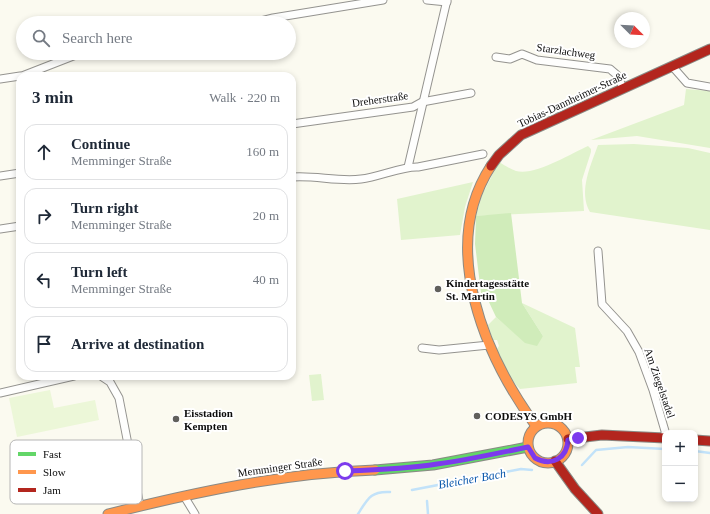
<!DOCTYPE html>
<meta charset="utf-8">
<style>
body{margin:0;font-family:"Times New Roman",serif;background:#f2f2f3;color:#1f2937}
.controls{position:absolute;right:12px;bottom:12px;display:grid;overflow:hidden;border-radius:8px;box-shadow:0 2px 6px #0003}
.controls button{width:36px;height:36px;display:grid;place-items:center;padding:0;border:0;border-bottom:1px solid #e0e1e3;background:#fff;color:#1f2937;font:20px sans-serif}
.compass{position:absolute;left:614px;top:12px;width:36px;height:36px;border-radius:50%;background:#fff;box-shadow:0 2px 6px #0003;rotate:114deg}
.stop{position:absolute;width:12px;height:12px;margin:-9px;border:3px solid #7c3aed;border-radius:50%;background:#fff}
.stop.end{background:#7c3aed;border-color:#fff;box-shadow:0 1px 4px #0008}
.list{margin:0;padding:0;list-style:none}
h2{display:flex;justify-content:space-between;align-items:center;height:52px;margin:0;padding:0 16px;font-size:17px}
h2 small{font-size:13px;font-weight:400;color:#747a83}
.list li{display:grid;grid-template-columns:26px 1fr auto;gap:12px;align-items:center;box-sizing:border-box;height:56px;margin:0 8px 8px;padding:0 8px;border:1px solid #e0e1e3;border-radius:12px}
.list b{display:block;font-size:15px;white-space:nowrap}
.list p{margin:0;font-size:13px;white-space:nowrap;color:#747a83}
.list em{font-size:13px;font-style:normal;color:#747a83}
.icon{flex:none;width:22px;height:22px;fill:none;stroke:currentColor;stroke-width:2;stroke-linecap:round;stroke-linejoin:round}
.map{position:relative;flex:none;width:710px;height:514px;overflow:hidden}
.search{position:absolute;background:#fff;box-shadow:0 2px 6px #0003;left:16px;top:16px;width:280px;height:44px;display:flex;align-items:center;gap:10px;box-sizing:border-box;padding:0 14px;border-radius:22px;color:#747a83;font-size:15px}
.panel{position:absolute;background:#fff;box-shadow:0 2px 6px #0003;left:16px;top:72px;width:280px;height:308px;border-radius:12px}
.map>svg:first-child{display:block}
.green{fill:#e1f3cd}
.forest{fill:#d0ecba}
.pitch{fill:#ecf7d8}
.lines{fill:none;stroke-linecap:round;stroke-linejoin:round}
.stream{stroke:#c2e2f9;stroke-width:2.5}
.street-casing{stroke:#94938f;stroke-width:9}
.fast-casing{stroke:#8a8a85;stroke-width:11}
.slow-casing{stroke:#8a8a85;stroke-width:11}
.jam-casing{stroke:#8a8a85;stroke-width:11}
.street{stroke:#fefefd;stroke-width:7}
.fast{stroke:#63d668;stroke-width:9}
.slow{stroke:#ff974d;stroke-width:9}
.jam{stroke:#b3261e;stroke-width:9}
.route{stroke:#7c3aed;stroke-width:5}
.poi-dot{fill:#605f5c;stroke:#fff;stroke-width:1.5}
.labels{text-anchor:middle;stroke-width:4;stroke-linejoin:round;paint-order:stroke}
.street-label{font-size:11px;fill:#0c0c0c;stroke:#fff}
.poi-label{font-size:11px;font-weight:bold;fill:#0c0c0c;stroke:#fff;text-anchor:start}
.water-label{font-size:12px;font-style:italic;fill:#0856ab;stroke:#fff}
.key{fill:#fff;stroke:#b6b6b6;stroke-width:1}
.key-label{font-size:11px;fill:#0c0c0c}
</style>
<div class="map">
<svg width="710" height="514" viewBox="0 0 710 514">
<rect width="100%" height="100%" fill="#fbfaf0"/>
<g class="green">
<path d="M 686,89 L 710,91 L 710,148 L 637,136 L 591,140 L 684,105 Z"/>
<path d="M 634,144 L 688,148 L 710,153 L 710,230 L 590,212 C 578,191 591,165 598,145 Z"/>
<path d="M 588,146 L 591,149 L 591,152 L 582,180 L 584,211 L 476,216 L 482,195 L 499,162 C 504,165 510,169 516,171 C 535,176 570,154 588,146 Z"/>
<path d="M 473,182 L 465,207 L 460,235 L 401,240 L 397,199 Z"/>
<path d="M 522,303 L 575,328 L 580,367 L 575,367 L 577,383 L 520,389 C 509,378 502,363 497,349 L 499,346 L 497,340 L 493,340 L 488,325 L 496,317 L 525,342 L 543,336 Z"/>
<path d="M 321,374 L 324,400 L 312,401 L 309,375 Z"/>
</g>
<path class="forest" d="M 511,213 L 522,303 L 543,336 L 537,346 L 525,343 L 496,317 L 488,300 L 482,301 L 475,244 L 476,216 Z"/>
<path class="pitch" d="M 50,390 L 54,408 L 95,400 L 99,420 L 17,437 L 9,398 Z"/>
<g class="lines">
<g class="stream">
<path d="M 695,451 L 710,453"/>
<path d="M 582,465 L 596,450 L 628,447 L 665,449"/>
<path d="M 412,490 L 521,469 L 532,470"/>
<path d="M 427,501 L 428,514"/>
<path d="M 358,514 C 368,498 371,491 390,492"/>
</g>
<defs>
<g id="street">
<path d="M 427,0 L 447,2"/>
<path d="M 252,23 L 273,18 L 383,0"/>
<path d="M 496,57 L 510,59 L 522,54 L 537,60 L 610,69 L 617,75 L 623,88"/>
<path d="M 672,66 L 687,83 L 710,87"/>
<path d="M 22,76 L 81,53"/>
<path d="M 0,79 L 20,76"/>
<path d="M 292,124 L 413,107 L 422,102 L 471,93"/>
<path d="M 408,167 L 447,0"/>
<path d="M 0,176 L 20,173"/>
<path d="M 292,177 C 315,175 338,182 361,179 C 379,177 403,166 418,167 L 483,154"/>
<path d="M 0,229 L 20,226"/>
<path d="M 598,251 L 602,304 L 627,331 L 639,352 L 653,390 L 665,431 L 665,438"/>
<path d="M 422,348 L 439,350 L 489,345"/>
<path d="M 101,376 L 110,382 L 119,398 L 140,506"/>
<path d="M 0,393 L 74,376"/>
<path d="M 184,496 L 195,514"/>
</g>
<path id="fast" d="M 375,470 L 433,465 L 528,447"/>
<g id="slow">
<path d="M 491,166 C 438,247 485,356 536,426"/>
<circle cx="548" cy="443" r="20"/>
<path d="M 108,514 C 196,492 284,473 375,470"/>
</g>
<g id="jam">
<path d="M 491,166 L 499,155 L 521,135 L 710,49"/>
<path d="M 568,439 L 602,435 L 665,438"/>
<path d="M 695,440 L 710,441"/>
<path d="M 555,461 L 575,489 L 598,514"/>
</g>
</defs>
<use href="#street" class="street-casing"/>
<use href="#fast" class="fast-casing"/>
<use href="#slow" class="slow-casing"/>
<use href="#jam" class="jam-casing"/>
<use href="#street" class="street"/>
<use href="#fast" class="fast"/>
<use href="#slow" class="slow"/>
<use href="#jam" class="jam"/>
</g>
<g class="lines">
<path class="route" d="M 345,471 C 376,470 407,469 437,464 C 468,460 498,453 528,447 L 535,458 C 552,467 567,458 568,440 L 578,438"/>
</g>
<g class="poi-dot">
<circle cx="438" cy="289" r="4"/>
<circle cx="477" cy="416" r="4"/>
<circle cx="176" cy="419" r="4"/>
</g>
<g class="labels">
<g class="street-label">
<text transform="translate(566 51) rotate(8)" y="4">Starzlachweg</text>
<text transform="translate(380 99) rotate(-8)" y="4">Dreherstraße</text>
<text transform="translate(572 99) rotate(-25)" y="4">Tobias-Dannheimer-Straße</text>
<text transform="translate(660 383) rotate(71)" y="4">Am Ziegelstadel</text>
<text transform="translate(280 467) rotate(-8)" y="4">Memminger Straße</text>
</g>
<g class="poi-label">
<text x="446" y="287">Kindertagesstätte<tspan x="446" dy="13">St. Martin</tspan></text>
<text x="184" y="417">Eisstadion<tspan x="184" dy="13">Kempten</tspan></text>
<text x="485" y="420">CODESYS GmbH</text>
</g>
<g class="water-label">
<text transform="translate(472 479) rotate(-10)" y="4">Bleicher Bach</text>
</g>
</g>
<rect x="10" y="440" width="132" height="64" rx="6" class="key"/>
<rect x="18" y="452" width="18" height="4" fill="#63d668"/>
<rect x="18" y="470" width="18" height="4" fill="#ff974d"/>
<rect x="18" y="488" width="18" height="4" fill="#b3261e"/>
<g class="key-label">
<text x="43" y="458">Fast</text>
<text x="43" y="476">Slow</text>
<text x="43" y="494">Jam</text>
</g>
</svg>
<div class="controls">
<button>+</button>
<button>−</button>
</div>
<svg class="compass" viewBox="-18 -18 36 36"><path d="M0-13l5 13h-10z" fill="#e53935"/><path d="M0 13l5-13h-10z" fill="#747a83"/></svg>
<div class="stop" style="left:345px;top:471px"></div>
<div class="stop end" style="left:578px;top:438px"></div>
<div class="search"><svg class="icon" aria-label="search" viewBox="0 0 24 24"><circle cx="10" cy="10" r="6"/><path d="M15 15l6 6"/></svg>Search here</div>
<section class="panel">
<h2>3 min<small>Walk · 220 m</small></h2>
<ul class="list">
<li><svg class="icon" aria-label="ahead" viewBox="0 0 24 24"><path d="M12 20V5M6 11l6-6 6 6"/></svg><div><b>Continue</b><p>Memminger Straße</p></div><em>160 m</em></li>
<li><svg class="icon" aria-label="right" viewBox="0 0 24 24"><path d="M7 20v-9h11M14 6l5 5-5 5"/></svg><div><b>Turn right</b><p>Memminger Straße</p></div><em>20 m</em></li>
<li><svg class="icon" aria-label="left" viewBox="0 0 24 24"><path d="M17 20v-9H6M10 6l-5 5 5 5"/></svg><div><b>Turn left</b><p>Memminger Straße</p></div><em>40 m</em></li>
<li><svg class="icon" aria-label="arrive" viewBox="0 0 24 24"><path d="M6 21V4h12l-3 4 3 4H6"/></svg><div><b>Arrive at destination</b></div></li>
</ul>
</section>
</div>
